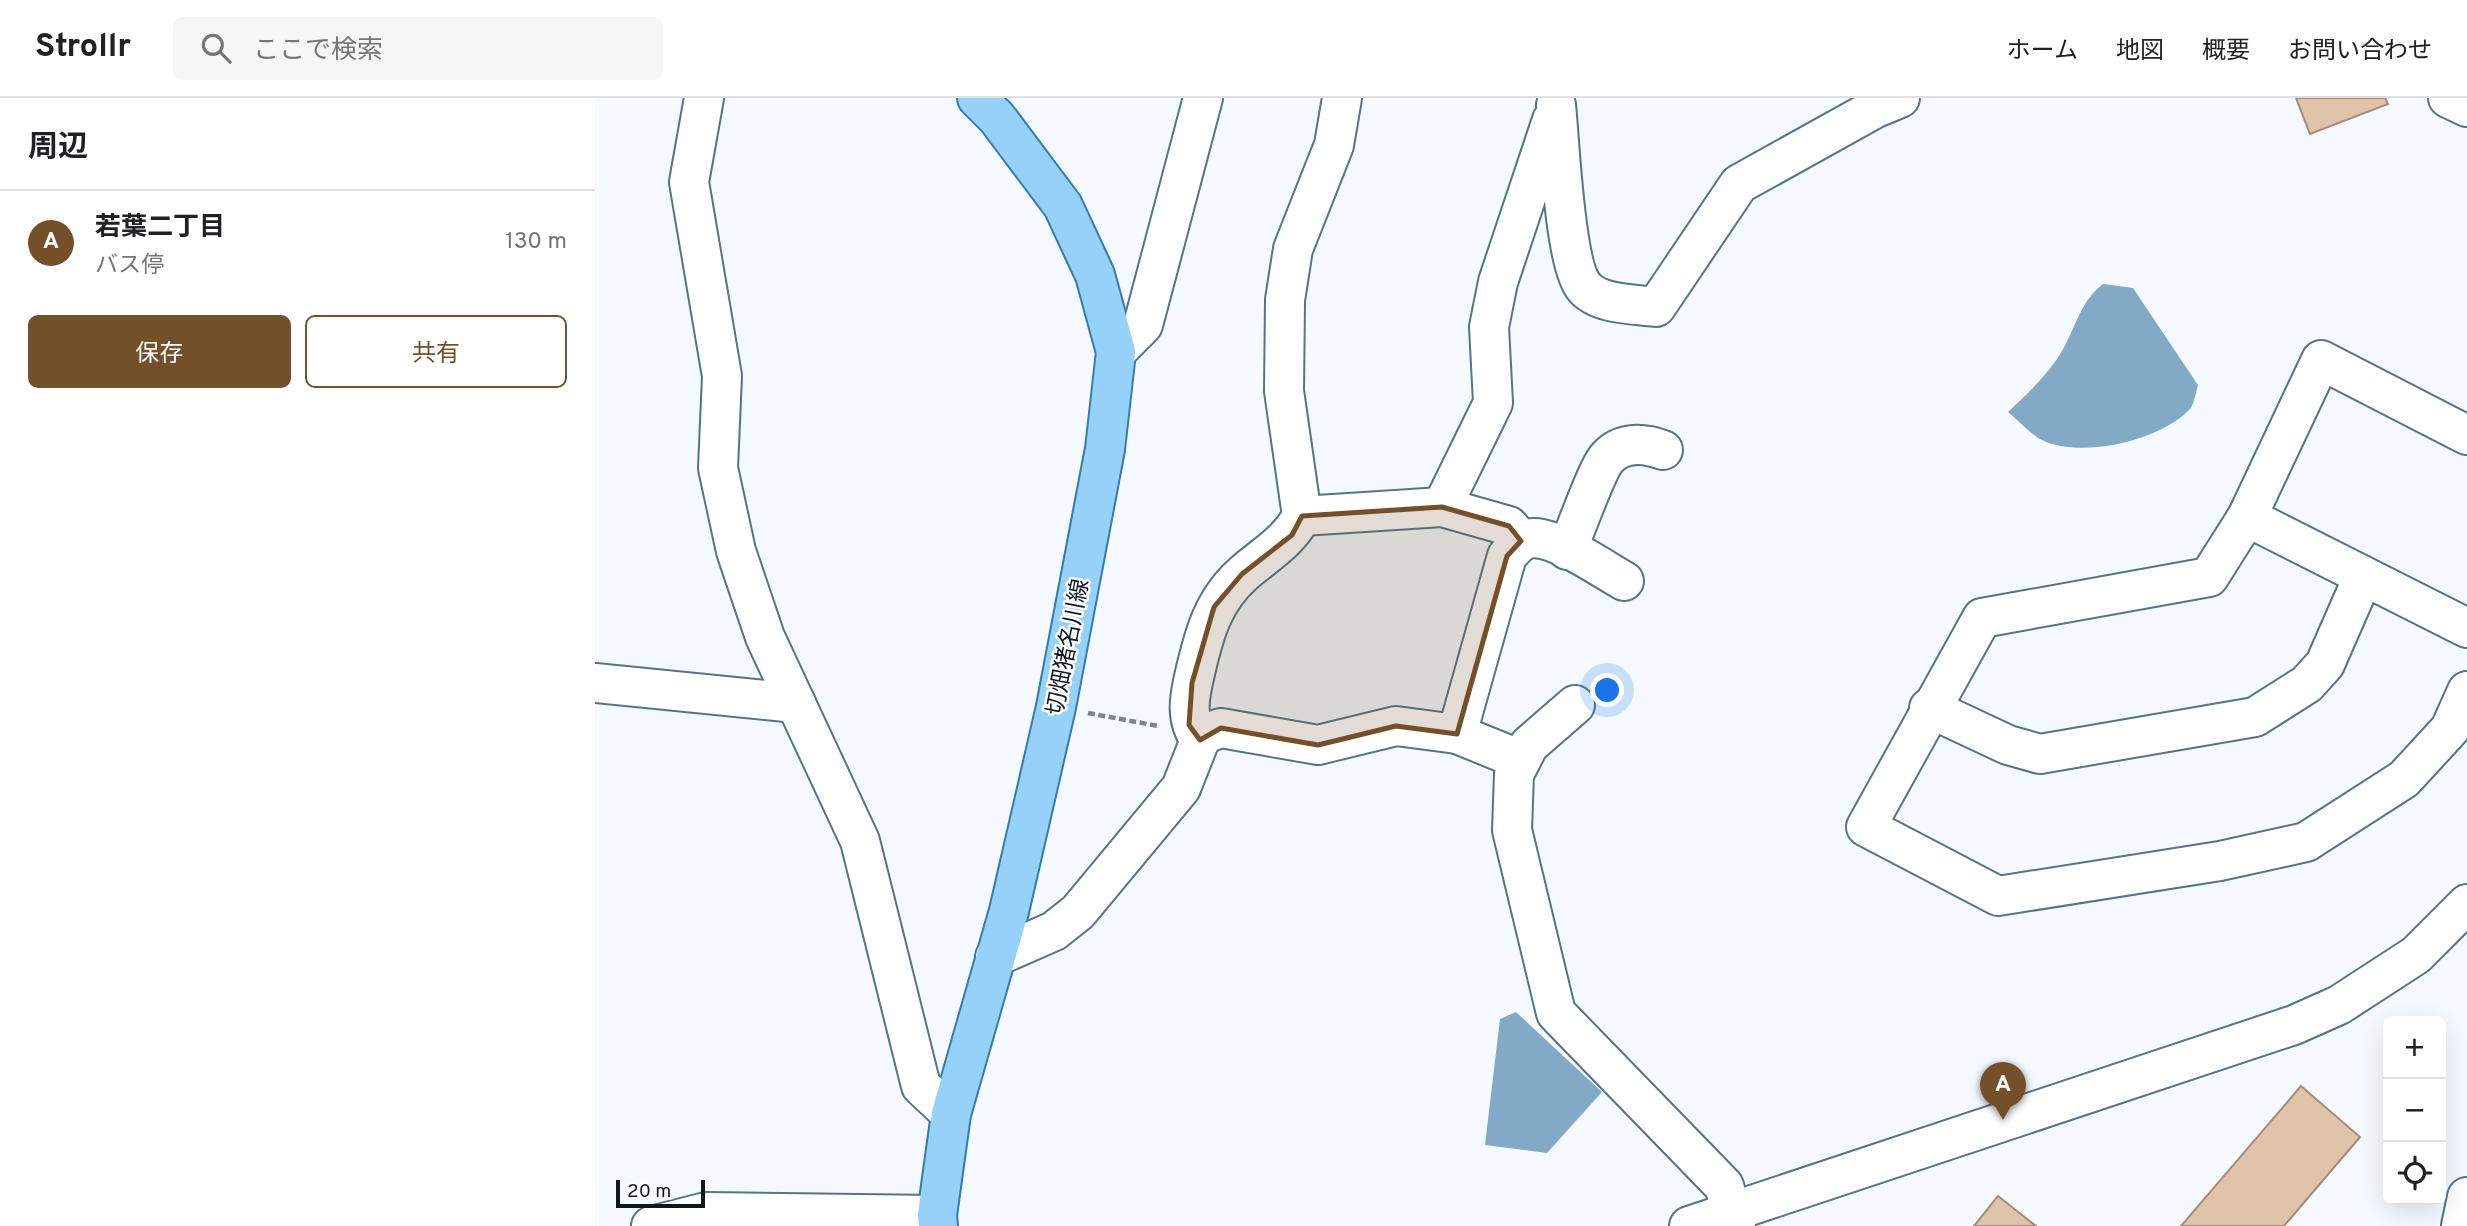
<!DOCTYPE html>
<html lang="ja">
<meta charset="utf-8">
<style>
body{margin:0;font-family:Overpass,"Noto Sans JP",sans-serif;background:#f6f6f6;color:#202124}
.controls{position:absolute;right:21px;bottom:21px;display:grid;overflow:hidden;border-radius:10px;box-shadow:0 7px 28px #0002}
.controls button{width:63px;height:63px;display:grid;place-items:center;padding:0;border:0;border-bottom:2px solid #e0e0e0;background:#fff;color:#202124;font:35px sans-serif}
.scale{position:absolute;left:21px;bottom:18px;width:89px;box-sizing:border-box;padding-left:7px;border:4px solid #0c171f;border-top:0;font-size:19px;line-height:24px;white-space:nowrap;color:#0c171f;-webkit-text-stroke:5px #fff;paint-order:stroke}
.you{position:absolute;left:1013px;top:593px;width:24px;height:24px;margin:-18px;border:5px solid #fff;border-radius:50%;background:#1a73e8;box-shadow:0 0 0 10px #1a73e833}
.badge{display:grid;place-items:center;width:46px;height:46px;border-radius:50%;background:#74502a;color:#fff;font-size:23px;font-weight:700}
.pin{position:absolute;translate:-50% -58px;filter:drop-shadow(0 2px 4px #0008)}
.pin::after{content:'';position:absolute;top:37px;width:24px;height:21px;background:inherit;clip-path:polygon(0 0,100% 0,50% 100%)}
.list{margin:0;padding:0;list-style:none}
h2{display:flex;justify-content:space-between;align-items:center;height:91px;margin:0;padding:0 28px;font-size:30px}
h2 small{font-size:23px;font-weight:400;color:#757577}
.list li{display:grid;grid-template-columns:46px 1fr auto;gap:21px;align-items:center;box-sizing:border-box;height:105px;padding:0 28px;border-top:2px solid #e0e0e0}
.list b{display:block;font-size:26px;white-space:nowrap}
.list p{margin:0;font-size:23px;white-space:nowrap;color:#757577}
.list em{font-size:23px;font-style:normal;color:#757577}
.actions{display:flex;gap:14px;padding:21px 28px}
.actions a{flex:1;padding:16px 0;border:2px solid #74502a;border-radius:10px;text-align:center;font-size:24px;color:#74502a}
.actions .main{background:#74502a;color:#fff}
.icon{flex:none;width:38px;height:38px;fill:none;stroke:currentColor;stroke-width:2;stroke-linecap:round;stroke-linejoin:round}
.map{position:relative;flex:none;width:1872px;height:1128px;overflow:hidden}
header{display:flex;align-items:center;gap:42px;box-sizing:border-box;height:98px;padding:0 35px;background:#fff;border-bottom:2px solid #e0e0e0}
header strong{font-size:33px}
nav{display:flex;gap:38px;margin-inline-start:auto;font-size:24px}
.search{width:490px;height:63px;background:#f6f6f6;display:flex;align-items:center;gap:18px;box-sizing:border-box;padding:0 24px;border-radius:10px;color:#757577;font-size:26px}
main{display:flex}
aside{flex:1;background:#fff}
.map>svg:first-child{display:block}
.water{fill:#82a9c6}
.building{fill:#dfc4aa;stroke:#a68c74;stroke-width:2}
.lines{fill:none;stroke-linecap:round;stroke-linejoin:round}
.minor-casing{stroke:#567387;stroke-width:42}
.major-casing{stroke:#377ca9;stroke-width:42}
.path{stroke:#7d858c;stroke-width:4.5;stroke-dasharray:7 3.5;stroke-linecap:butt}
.minor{stroke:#fff;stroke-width:38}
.major{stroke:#95d1f8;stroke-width:38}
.marked{fill:#74502a;fill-opacity:0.2;stroke:#74502a;stroke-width:5;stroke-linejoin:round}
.labels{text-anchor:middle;stroke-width:5;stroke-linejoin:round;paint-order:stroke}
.street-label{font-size:23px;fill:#0c171f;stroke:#fff}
</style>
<header>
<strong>Strollr</strong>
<div class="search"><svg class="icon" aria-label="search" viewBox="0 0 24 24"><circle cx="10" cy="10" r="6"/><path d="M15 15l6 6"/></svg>ここで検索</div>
<nav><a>ホーム</a><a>地図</a><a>概要</a><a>お問い合わせ</a></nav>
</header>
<main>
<aside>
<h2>周辺<small></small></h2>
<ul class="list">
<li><span class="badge">A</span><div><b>若葉二丁目</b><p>バス停</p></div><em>130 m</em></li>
</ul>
<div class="actions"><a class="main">保存</a><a>共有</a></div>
</aside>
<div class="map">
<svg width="1872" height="1128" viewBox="0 0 1872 1128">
<rect width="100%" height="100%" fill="#f4faff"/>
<g class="water">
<path d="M 1508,186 L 1538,190 L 1603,287 C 1601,294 1599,307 1594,312 C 1564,343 1486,361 1447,342 C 1435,336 1424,323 1413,314 C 1431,297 1448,281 1462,261 C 1480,235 1483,205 1508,186 Z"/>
<path d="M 921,914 L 1007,994 L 952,1055 L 890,1047 L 905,921 Z"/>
</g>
<g class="building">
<path d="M 1701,0 L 1790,0 L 1793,6 L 1715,36 Z"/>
<path d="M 1706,988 L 1765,1039 L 1689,1128 L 1586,1128 Z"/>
<path d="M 1403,1098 L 1441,1128 L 1379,1128 Z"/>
</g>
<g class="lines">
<defs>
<g id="minor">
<path d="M 109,0 L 94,84 L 127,278 L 123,370 L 141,453 L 170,539 L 265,743 L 326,988 L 356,1016"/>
<path d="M 1853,0 L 1872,9"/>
<path d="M 961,7 C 965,43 969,165 989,189 C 1004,207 1039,206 1061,209 L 1144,86 L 1281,10 L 1305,0"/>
<path d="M 521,254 L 548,227 L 608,0"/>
<path d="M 1872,337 L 1726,262 L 1652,419 L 1614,479 L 1387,520 L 1271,729 L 1403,798 L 1625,763 L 1711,744 L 1809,681 L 1855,631 L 1872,593"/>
<path d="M 847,409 L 898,305 L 894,229 L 903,184 L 957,22"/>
<path d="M 707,418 L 847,409 L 914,428 L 926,443"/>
<path d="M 1652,419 L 1872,530"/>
<path d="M 972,452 C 980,434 1002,371 1012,360 C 1027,343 1049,345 1068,352"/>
<path d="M 0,585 L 201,605"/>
<path d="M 980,607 L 934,647 L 919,676 L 917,732 L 961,915 L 1129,1088 L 1141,1128"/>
<path d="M 1334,610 L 1413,647 L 1445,656 L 1660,619 L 1712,586 L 1730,566 L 1768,479"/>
<path d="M 862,636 L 926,662"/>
<path d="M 605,642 C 590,621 594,600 600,575 C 609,536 618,502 649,475 C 671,456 693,444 707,418 L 689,293 L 690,202 L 698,151 L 739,47 L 747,0"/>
<path d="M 400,859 L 459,833 L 483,814 L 586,690 L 605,642 L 612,635 L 626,630 L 723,647 L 801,628 L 862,636 L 912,458 C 919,450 927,440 939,440 C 965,441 1006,470 1029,483"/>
<path d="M 56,1128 L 111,1114 L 342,1117"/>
<path d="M 1094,1128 L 1699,927 L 1744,907 L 1821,857 L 1872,806"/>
<path d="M 1866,1128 L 1872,1099"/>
</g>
<path id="major" d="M 343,1128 L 342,1117 L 356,1016 L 414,813 L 461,609 L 510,351 L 521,254 L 500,177 L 468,108 L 402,20 L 382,0"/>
</defs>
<use href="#minor" class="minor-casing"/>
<use href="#major" class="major-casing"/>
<path class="path" d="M 493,615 L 563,628"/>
<use href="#minor" class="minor"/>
<use href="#major" class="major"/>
</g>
<path class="marked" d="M 847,409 L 914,428 L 926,443 L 912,458 L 862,636 L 801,628 L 723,647 L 626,630 L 605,642 L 594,627 L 597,585 L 619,509 L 647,476 L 697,437 L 707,418 Z"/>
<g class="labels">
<g class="street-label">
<text transform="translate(472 549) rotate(-79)" y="8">切畑猪名川線</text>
</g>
</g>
</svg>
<div class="controls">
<button>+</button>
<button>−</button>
<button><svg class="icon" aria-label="locate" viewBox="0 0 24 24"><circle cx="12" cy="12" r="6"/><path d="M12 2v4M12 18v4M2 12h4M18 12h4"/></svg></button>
</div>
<div class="scale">20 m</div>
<div class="you"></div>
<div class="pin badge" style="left:1408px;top:1022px">A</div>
</div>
</main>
